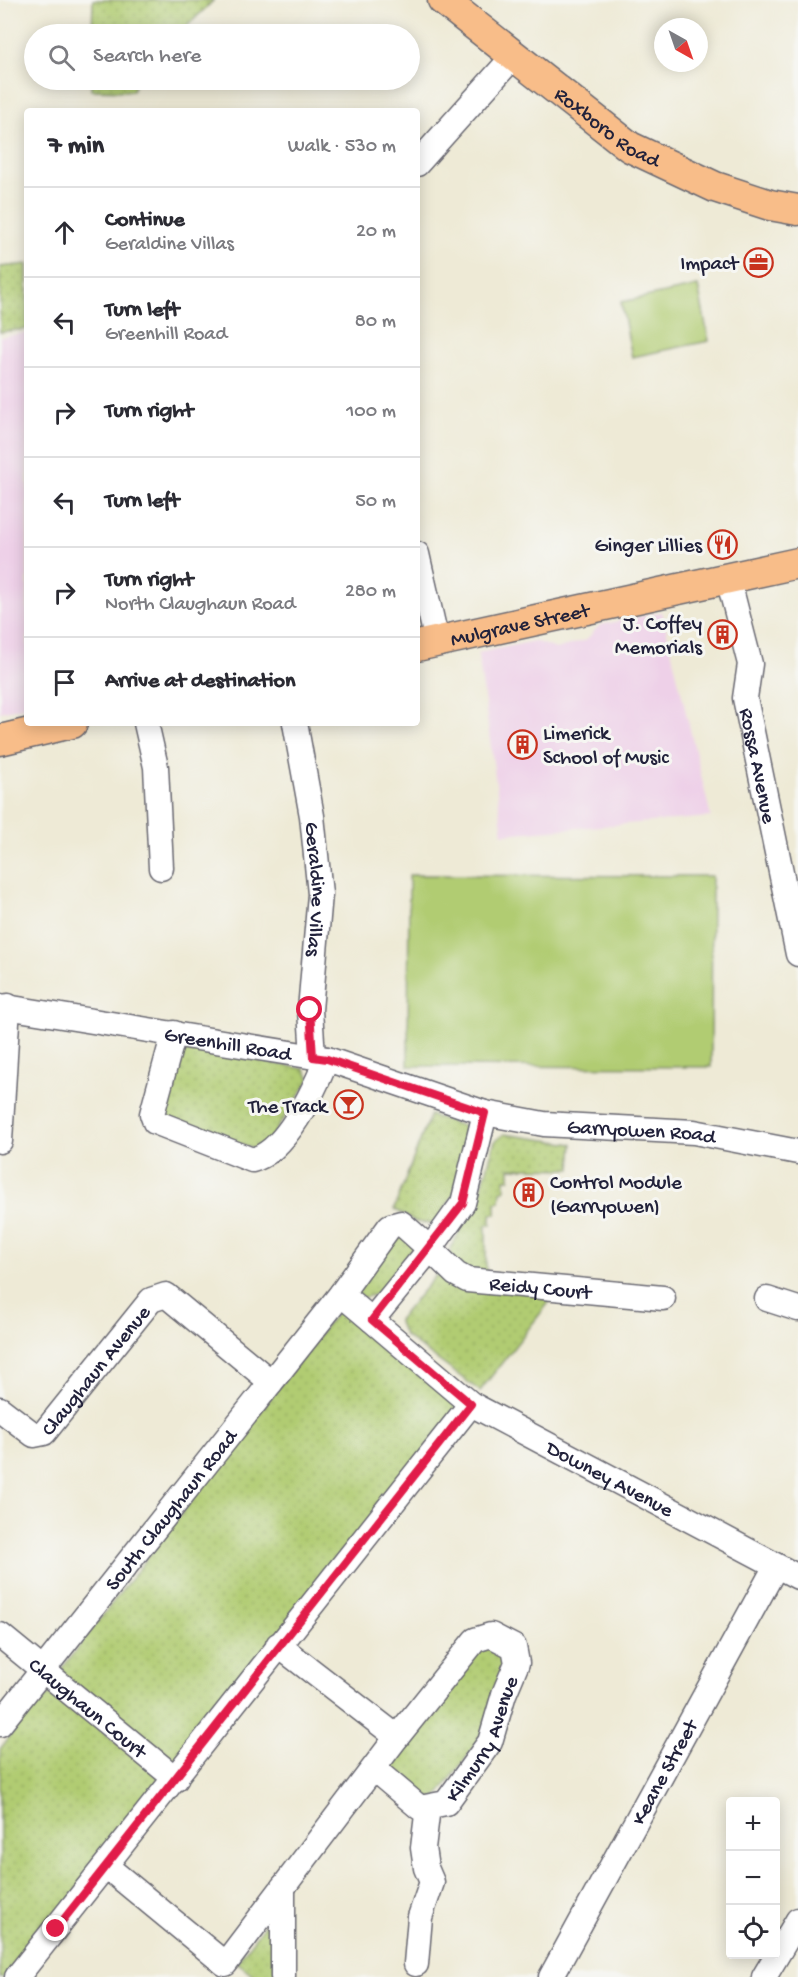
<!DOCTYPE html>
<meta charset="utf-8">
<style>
body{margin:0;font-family:"Gochi Hand",sans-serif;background:#f2f2f3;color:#2b2b33}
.controls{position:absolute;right:18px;bottom:18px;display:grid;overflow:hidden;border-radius:6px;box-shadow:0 3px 15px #0003}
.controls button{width:54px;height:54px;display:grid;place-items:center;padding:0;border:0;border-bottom:2px solid #e1e1e2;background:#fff;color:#2b2b33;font:30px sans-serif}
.compass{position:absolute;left:654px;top:18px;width:54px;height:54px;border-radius:50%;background:#fff;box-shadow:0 3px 15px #0003;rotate:140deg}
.stop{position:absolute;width:18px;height:18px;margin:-14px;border:4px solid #e11d48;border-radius:50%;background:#fff}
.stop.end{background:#e11d48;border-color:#fff;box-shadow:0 2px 6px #0008}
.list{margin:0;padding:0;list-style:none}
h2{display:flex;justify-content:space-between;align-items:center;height:78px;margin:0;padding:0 24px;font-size:26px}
h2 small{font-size:20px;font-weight:400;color:#7c7c81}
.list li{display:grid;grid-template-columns:39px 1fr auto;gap:18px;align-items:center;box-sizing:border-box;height:90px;padding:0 24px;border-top:2px solid #e1e1e2}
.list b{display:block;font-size:22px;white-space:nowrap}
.list p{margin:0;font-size:20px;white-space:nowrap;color:#7c7c81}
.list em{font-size:20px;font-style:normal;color:#7c7c81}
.icon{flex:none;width:33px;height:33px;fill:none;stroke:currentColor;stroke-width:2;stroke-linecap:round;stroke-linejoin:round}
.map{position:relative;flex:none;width:798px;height:1977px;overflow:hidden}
.search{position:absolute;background:#fff;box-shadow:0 3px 15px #0003;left:24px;top:24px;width:396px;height:66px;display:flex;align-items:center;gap:15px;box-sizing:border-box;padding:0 21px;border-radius:33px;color:#7c7c81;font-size:22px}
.panel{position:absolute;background:#fff;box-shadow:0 3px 15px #0003;left:24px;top:108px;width:396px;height:618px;border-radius:6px}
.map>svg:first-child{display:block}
.built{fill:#eed0e8}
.grass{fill:url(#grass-dots);stroke:#6a7756;stroke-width:1.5}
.green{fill:#b1cc72;stroke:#6a7756;stroke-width:1.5}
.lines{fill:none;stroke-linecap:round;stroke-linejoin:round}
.minor-casing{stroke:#696871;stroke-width:27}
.major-casing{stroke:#696871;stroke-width:33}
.minor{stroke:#fff;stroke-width:24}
.major{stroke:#f8bd89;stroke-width:30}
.route{stroke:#e11d48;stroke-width:8}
.labels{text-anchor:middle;stroke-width:6;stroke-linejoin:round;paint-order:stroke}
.street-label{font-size:21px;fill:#22223b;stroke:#f6f6f2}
.poi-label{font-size:21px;fill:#22223b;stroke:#f6f6f2;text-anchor:end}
</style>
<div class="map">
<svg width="798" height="1977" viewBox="0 0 798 1977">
<defs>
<pattern id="grass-dots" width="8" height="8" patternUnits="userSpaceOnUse" patternTransform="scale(1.5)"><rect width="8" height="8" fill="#b1cc72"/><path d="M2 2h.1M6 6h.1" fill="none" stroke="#98af64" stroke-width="1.8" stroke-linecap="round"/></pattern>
</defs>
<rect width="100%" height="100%" fill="#f6f6f2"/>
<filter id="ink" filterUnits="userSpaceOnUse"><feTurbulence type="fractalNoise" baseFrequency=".0167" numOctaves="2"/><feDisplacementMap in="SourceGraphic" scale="12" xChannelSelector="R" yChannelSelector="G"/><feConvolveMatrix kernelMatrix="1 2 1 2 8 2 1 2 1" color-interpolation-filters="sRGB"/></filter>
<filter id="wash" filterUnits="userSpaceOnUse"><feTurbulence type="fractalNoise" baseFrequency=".008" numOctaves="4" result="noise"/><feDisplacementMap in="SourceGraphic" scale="24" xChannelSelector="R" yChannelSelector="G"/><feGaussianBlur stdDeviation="1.35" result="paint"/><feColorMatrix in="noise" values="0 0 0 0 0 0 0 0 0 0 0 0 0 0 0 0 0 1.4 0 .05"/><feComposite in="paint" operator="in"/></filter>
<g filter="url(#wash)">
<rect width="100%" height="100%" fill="#eeead6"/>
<g class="built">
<path d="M 27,333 L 27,706 L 0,712 L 0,337 Z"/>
<path d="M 662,612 L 711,817 L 503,834 L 478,653 L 534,641 L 556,649 L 586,640 L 600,625 Z"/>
</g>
<g class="grass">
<path d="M 93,0 L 214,0 L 179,34 L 92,34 Z"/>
<path d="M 91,80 L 138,80 L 132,91 L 91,90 Z"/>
<path d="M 27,264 L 27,329 L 0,332 L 0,267 Z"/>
<path d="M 180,1047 L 305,1069 L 310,1079 L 268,1142 L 254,1149 L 166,1120 L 160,1110 Z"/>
<path d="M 430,1115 L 469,1128 L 456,1190 L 436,1224 L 415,1222 L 394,1209 Z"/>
<path d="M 504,1134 L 573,1144 L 571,1169 L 510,1168 L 510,1179 L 505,1179 L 505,1191 L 501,1191 L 500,1202 L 496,1203 L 496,1214 L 491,1214 L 491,1225 L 486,1225 L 486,1275 L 467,1272 L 452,1259 L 450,1248 L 477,1204 L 495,1141 Z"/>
<path d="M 391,1233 L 409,1234 L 414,1251 L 380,1293 L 363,1298 L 356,1291 Z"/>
<path d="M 439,1272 L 554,1296 L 480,1391 L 404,1335 L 398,1320 Z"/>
<path d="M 343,1304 L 459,1407 L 176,1765 L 59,1672 Z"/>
<path d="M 491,1645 L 504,1656 L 503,1668 L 480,1739 L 437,1797 L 421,1799 L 391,1774 L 391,1761 L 473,1648 Z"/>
<path d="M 59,1695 L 164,1782 L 9,1977 L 0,1977 L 0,1749 L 41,1696 Z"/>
<path d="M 276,1909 L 275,1977 L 256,1977 L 237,1962 Z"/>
</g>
<g class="green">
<path d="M 698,286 L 709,341 L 632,357 L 621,302 Z"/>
<path d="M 409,875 L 712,876 L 711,1067 L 408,1066 Z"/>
</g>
</g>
<g filter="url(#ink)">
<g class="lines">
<defs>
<g id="minor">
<path d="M 417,164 L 513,57"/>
<path d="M 417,554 L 437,642"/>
<path id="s1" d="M 728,578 L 750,664 L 745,698 L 798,954"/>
<path d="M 146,723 L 156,767 L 161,868"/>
<path id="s2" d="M 295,723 L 312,816 L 320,894 L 310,1010 L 313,1057"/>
<path id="s3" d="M 0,1006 L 327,1059 L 485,1113 L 544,1124 L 694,1132 L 798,1152"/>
<path d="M 174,1033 L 152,1114 L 155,1122 L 252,1160 C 286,1152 314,1090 327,1059"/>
<path d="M 0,1141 L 8,1006"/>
<path id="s4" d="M 341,1294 L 471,1404 L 798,1577"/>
<path d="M 767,1299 L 798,1309"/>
<path id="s5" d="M 372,1320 L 430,1249 L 456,1274 L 467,1280 L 663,1298"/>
<path id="s6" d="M 0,1409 L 34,1435 L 44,1433 L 151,1300 L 166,1295 L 271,1382"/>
<path id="s7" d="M 0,1635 L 176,1779"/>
<path id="s8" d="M 0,1724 L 341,1294 L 390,1226 L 401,1223 L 430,1249 L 463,1203 L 485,1113"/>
<path id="s9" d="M 375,1770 L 420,1808 L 446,1803 L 490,1742 L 504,1694 L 517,1663 L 514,1647 L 491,1635 L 475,1640 L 397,1737"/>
<path d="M 106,1866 L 225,1964 L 397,1737 L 278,1645"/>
<path d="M 283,1887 L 283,1977"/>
<path d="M 416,1964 L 420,1917 L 432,1882 L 426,1868 L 423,1848 L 428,1807"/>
<path d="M 17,1977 L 471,1404"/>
<path id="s10" d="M 551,1977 L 776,1566"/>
<path d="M 764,1977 L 798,1920"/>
</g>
<g id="major">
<path id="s11" d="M 443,0 L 630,147 L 715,187 L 770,205 L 798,210"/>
<path id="s12" d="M 417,646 L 798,563"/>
<path d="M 0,740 L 72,723"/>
</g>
</defs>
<use href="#minor" class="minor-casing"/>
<use href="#major" class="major-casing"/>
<use href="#minor" class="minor"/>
<use href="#major" class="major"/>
</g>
</g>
<g class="lines" filter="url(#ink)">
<path class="route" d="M 56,1929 L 471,1404 L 372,1320 L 463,1203 L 485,1113 L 327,1059 L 313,1057 L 310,1010"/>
</g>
<defs>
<symbol id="office-ring" viewBox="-11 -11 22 22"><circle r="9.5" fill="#f6f6f2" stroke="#c8321e" stroke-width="1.5"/><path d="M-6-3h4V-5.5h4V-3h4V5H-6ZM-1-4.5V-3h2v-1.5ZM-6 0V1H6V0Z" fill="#c8321e"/></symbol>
<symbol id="restaurant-ring" viewBox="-11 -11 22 22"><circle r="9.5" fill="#f6f6f2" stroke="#c8321e" stroke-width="1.5"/><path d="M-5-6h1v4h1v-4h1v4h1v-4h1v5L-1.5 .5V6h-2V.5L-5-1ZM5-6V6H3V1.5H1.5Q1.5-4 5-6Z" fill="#c8321e"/></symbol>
<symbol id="building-ring" viewBox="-11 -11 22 22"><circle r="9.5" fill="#f6f6f2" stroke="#c8321e" stroke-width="1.5"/><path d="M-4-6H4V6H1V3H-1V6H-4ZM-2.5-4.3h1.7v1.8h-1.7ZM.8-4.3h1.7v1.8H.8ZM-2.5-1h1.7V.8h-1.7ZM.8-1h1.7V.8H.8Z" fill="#c8321e"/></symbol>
<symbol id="bar-ring" viewBox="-11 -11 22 22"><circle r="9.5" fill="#f6f6f2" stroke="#c8321e" stroke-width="1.5"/><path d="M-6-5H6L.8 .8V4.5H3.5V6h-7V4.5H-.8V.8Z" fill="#c8321e"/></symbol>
</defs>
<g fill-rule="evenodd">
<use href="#office-ring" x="742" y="246" width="33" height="33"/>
<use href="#restaurant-ring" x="706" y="528" width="33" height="33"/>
<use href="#building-ring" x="706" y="618" width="33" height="33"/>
<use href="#building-ring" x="506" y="728" width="33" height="33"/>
<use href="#bar-ring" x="332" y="1088" width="33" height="33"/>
<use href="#building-ring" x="512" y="1176" width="33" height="33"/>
</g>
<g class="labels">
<g class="street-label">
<text dy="7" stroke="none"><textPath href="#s11" startOffset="208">Roxboro Road</textPath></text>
<text dy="7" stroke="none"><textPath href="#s12" startOffset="105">Mulgrave Street</textPath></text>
<text dy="7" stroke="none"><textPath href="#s1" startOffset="192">Rossa Avenue</textPath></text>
<text dy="7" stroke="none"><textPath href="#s2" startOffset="168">Geraldine Villas</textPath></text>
<text dy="7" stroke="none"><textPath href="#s3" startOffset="231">Greenhill Road</textPath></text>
<text dy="7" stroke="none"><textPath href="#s3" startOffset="656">Garryowen Road</textPath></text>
<text dy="7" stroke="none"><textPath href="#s5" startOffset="214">Reidy Court</textPath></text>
<text dy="7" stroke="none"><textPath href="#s6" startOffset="134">Claughaun Avenue</textPath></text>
<text dy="7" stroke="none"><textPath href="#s4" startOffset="328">Downey Avenue</textPath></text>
<text dy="7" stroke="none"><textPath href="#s8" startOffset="274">South Claughaun Road</textPath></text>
<text dy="7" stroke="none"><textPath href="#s7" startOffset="114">Claughaun Court</textPath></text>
<text dy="7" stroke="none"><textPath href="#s9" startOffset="160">Kilmurry Avenue</textPath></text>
<text dy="7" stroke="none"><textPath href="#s10" startOffset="234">Keane Street</textPath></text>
</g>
<g class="poi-label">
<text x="738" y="269">Impact</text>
<text x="702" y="551">Ginger Lillies</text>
<text x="702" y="629">J. Coffey<tspan x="702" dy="24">Memorials</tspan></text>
<text x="543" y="739" text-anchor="start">Limerick<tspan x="543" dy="24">School of Music</tspan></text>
<text x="327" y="1112">The Track</text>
<text x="550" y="1188" text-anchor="start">Control Module<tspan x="550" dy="24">(Garryowen)</tspan></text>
</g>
</g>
</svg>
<div class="controls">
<button>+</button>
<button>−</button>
<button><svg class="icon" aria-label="locate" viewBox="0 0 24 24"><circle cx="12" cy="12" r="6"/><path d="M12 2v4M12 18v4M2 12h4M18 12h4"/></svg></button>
</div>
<svg class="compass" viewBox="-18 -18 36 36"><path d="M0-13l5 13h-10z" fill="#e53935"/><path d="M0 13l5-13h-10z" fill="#7c7c81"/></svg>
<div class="stop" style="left:310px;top:1010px"></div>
<div class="stop end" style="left:56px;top:1929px"></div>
<div class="search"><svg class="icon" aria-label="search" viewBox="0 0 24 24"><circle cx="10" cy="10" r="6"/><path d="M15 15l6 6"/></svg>Search here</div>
<section class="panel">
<h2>7 min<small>Walk · 530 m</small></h2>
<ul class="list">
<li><svg class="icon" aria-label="ahead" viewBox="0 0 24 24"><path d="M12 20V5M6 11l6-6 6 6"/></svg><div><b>Continue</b><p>Geraldine Villas</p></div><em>20 m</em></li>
<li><svg class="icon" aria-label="left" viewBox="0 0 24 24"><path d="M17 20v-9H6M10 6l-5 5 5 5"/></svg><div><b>Turn left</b><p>Greenhill Road</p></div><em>80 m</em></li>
<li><svg class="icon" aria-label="right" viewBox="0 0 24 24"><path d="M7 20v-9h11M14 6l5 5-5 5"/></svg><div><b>Turn right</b></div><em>100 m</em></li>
<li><svg class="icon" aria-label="left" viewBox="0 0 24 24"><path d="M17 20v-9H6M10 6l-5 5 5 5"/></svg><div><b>Turn left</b></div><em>50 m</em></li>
<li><svg class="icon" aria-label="right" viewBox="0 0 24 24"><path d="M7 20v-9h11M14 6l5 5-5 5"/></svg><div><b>Turn right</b><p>North Claughaun Road</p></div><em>280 m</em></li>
<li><svg class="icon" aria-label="arrive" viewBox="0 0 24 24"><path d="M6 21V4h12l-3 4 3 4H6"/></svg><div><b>Arrive at destination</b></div></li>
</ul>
</section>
</div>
